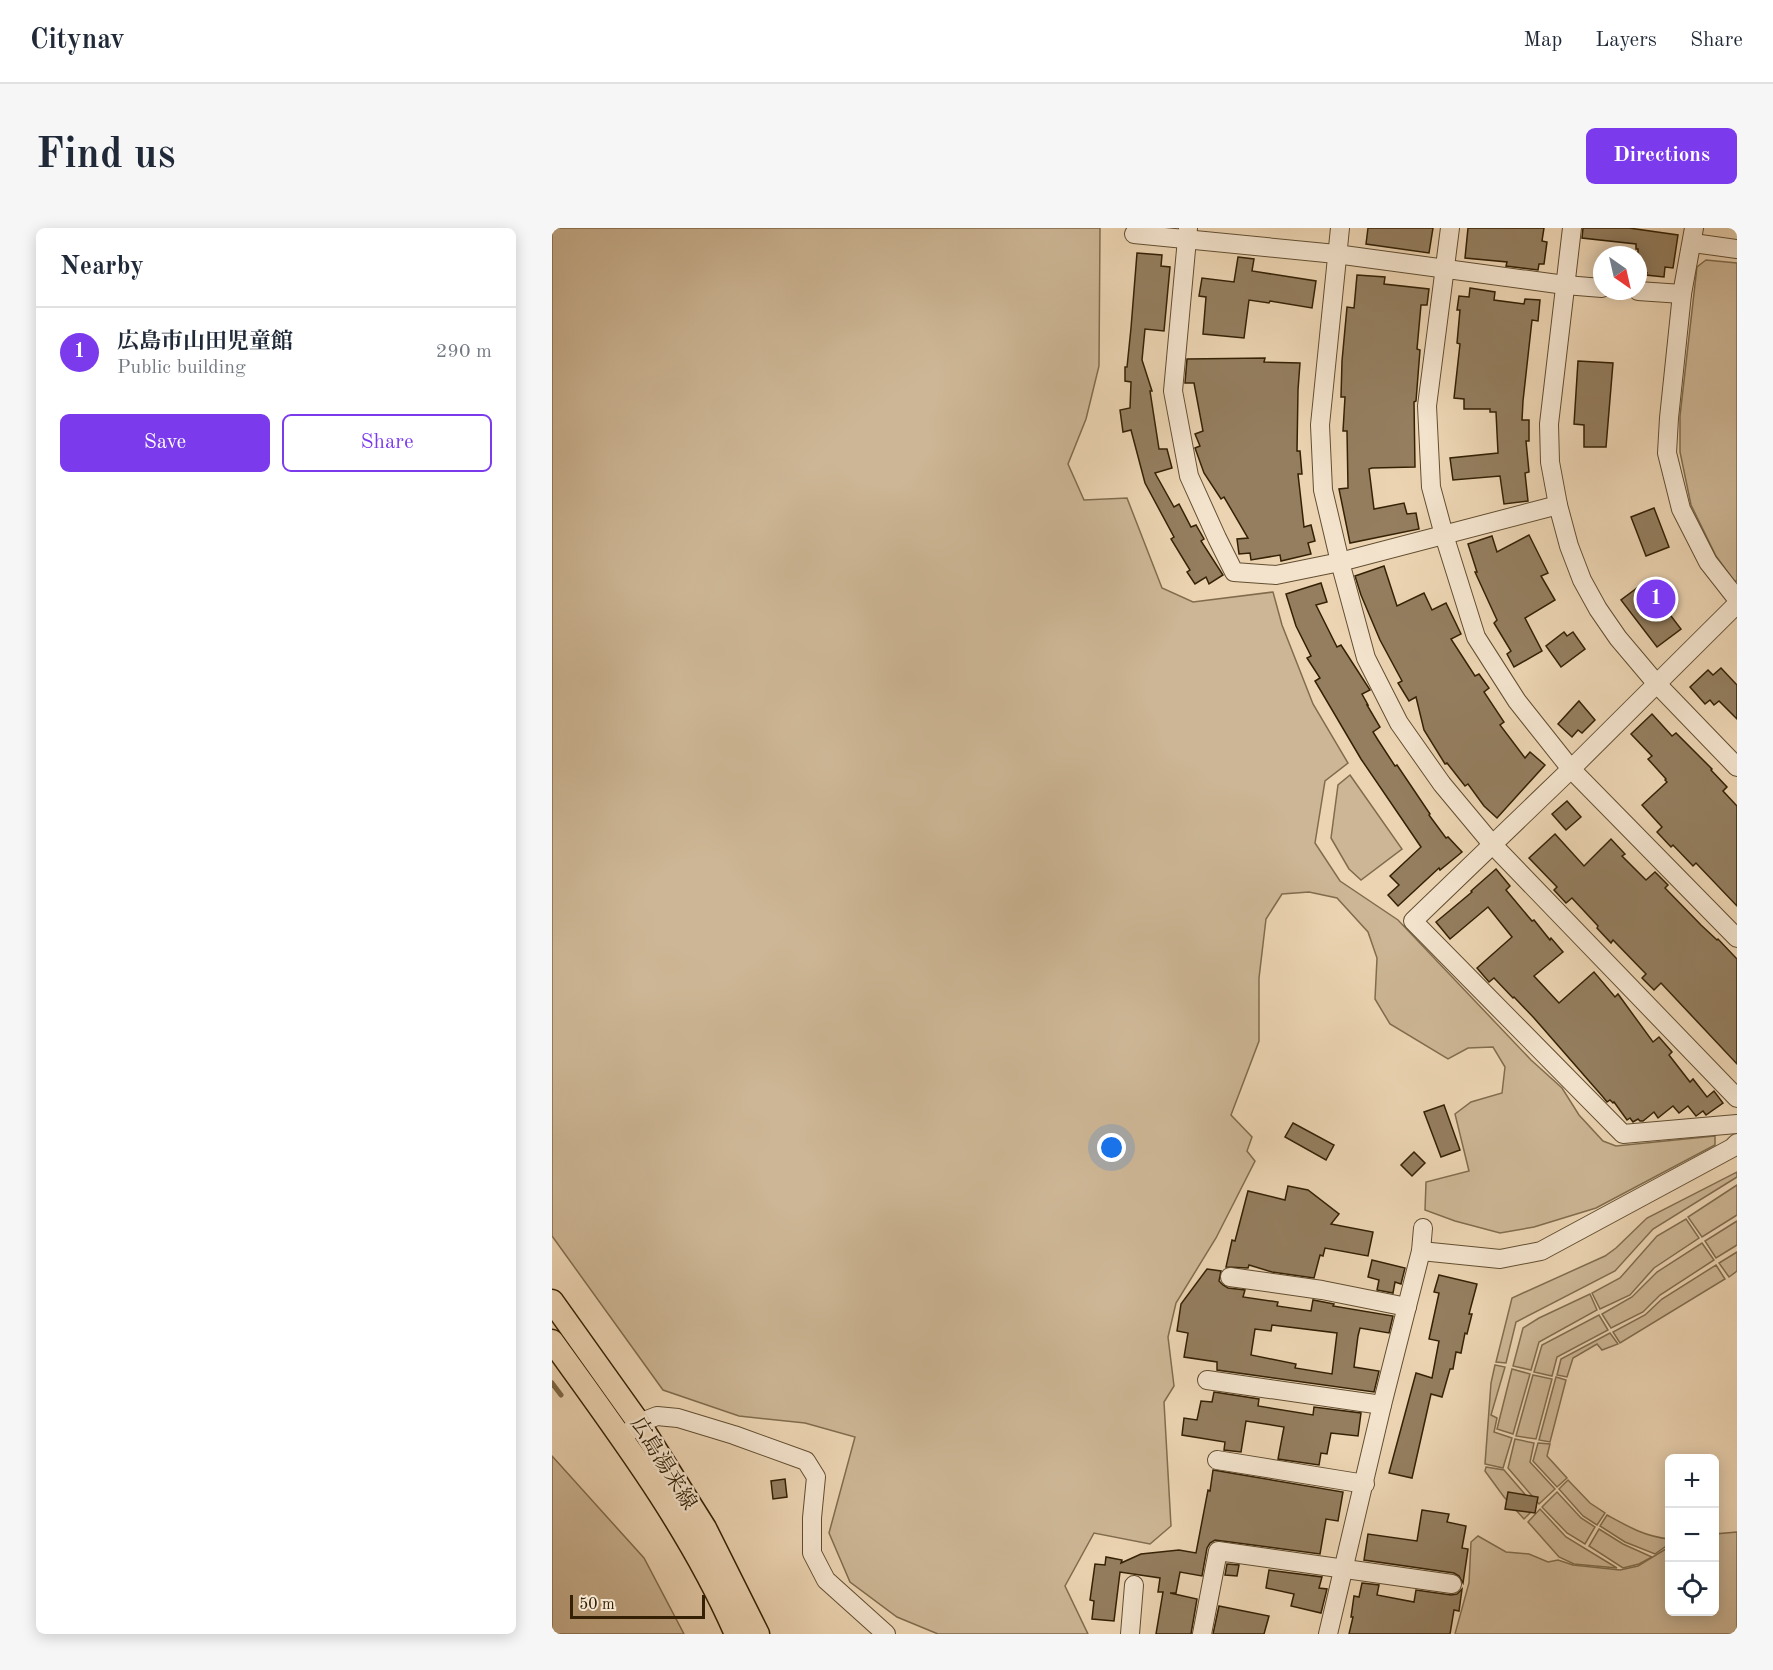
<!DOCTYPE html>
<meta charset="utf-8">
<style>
body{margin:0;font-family:"Old Standard TT","Noto Serif JP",serif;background:#f6f6f7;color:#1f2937}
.controls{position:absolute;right:18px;bottom:18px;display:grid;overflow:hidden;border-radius:9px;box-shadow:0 3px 15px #0003}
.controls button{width:54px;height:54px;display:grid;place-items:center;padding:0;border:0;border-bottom:2px solid #e0e1e3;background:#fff;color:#1f2937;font:30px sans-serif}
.compass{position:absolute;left:1041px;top:18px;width:54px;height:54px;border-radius:50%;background:#fff;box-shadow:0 3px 15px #0003;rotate:146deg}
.scale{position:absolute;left:18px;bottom:15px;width:135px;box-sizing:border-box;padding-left:6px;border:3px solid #342105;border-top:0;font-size:16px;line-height:21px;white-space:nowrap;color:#342105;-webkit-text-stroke:4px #f3e3cd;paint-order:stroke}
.you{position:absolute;left:560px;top:920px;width:21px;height:21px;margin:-15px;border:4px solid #fff;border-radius:50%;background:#1a73e8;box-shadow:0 0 0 9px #1a73e833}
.badge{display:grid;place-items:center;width:39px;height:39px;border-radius:50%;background:#7c3aed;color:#fff;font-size:20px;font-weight:700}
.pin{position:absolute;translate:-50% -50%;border:3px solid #fff;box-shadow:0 2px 6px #0006}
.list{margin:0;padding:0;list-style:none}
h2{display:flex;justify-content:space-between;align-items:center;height:78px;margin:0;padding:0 24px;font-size:26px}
h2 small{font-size:20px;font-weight:400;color:#747a83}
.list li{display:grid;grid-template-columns:39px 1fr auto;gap:18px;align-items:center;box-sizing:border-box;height:90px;padding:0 24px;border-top:2px solid #e0e1e3}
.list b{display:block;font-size:22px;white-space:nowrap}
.list p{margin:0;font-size:20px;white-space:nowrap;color:#747a83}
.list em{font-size:20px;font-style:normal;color:#747a83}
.actions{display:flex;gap:12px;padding:18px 24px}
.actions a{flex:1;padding:14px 0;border:2px solid #7c3aed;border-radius:9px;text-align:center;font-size:21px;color:#7c3aed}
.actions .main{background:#7c3aed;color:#fff}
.icon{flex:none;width:33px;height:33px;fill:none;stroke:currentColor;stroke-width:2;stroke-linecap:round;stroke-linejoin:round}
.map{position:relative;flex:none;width:1185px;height:1406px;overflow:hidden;border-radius:9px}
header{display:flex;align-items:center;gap:36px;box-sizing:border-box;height:84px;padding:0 30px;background:#fff;border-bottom:2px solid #e0e1e3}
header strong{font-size:28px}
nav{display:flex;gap:33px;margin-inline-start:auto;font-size:21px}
.intro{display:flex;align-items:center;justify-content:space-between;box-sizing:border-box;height:144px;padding:0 36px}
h1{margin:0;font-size:42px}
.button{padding:15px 27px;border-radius:9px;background:#7c3aed;color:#fff;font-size:21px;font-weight:700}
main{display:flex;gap:36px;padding:0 36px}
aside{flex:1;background:#fff;border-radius:9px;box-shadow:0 3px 15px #0003}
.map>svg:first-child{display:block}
.green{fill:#cdb695;stroke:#806c4d;stroke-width:1.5}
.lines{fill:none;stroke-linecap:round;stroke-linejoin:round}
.stream{stroke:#7d6849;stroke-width:5}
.building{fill:#947e5f;stroke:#342105;stroke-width:1.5;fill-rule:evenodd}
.minor-casing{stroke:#624e30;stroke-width:20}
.major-casing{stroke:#342105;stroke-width:25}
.minor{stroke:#f3e3cd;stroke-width:18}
.major{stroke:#ecd4b2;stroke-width:22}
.labels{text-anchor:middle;stroke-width:4.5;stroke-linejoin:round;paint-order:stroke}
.street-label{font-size:21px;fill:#342105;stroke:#f3e3cd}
</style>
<header>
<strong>Citynav</strong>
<nav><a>Map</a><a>Layers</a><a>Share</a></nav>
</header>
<div class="intro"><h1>Find us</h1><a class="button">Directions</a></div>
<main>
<aside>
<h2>Nearby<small></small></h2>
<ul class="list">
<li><span class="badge">1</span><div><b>広島市山田児童館</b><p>Public building</p></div><em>290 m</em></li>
</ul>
<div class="actions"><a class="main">Save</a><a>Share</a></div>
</aside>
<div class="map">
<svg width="1185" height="1406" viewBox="0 0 1185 1406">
<rect width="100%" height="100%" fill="#ecd4b2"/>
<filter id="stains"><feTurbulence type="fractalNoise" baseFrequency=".00333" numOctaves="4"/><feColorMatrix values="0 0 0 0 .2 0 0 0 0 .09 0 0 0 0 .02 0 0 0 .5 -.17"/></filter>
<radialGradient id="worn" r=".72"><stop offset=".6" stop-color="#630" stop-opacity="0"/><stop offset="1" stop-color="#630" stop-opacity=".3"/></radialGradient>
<g class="green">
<path d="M 0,0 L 548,0 L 547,138 L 534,191 L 516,236 L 532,272 L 575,270 L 610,360 L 641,374 L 721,364 L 730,397 L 761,476 L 796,535 L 773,553 L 763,615 L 788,653 L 846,692 L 979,832 L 1010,860 L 1027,887 L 1051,913 L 1064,918 L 1163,908 L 1163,917 L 1044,980 L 982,999 L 948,1005 L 903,993 L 873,982 L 874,954 L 917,943 L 903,886 L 919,874 L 950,865 L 953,839 L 941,819 L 916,820 L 896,831 L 838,796 L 823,771 L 825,730 L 816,704 L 785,670 L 757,664 L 730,666 L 714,691 L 707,750 L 707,813 L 679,887 L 700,909 L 695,923 L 703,933 L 664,1010 L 624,1075 L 616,1109 L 622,1158 L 612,1174 L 619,1298 L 598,1316 L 542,1305 L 513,1358 L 536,1406 L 386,1406 L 345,1389 L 298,1354 L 277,1305 L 303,1209 L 253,1195 L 187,1188 L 111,1162 L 0,1008 Z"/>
<path d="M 1154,32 L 1185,35 L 1185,353 L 1182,353 L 1164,328 L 1139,277 L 1128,224 L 1128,188 L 1145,39 Z"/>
<path d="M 798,547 L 850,621 L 809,652 L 797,641 L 779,610 L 786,557 Z"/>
<path d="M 1185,944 L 1185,949 L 1101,1001 L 1063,1043 L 964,1094 L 954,1135 L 944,1134 L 960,1070 L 1053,1028 L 1064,1020 L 1095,990 Z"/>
<path d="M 1185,957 L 1185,987 L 1150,1009 L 1136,989 Z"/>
<path d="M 1134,991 L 1147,1010 L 1102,1040 L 1078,1067 L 1048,1081 L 1040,1065 L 1068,1050 L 1105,1008 Z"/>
<path d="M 1185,993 L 1185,1017 L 1164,1030 L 1153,1013 Z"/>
<path d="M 1150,1015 L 1162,1032 L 1108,1067 L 1091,1084 L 1059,1100 L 1050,1086 L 1080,1069 L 1105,1044 Z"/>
<path d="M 1185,1024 L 1185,1043 L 1177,1049 L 1167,1035 Z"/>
<path d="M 1164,1037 L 1173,1051 L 1068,1115 L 1061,1104 L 1093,1087 L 1110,1071 Z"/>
<path d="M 1038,1066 L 1045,1082 L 987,1114 L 979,1142 L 961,1138 L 971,1100 L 987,1090 Z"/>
<path d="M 1047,1087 L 1056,1102 L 1005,1129 L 1000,1148 L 982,1144 L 990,1117 Z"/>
<path d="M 1058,1105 L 1066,1116 L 1050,1122 L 1045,1116 L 1021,1130 L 1015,1149 L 1005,1147 L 1009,1131 Z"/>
<path d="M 943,1137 L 953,1139 L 939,1187 L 945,1190 L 942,1204 L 960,1210 L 951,1240 L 933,1236 L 939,1155 Z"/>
<path d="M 960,1141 L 978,1146 L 961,1206 L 945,1201 Z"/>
<path d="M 981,1147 L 1000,1151 L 984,1211 L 964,1208 Z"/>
<path d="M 1004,1149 L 1014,1152 L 998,1214 L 987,1212 Z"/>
<path d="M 963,1211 L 982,1215 L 978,1234 L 1003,1261 L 987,1276 L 956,1240 Z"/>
<path d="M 986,1215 L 998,1216 L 995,1228 L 1015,1250 L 1005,1259 L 981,1233 Z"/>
<path d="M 0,1228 L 92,1330 L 132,1406 L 0,1406 Z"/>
<path d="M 934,1239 L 952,1242 L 984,1279 L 972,1291 L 952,1269 L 933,1243 Z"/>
<path d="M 1016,1252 L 1038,1275 L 1053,1285 L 1045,1297 L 1031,1288 L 1007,1261 Z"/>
<path d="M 1005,1264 L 1029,1290 L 1043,1299 L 1033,1316 L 1015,1305 L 990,1279 Z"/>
<path d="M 988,1281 L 1014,1309 L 1065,1340 L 1022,1336 L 1007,1329 L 976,1294 Z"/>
<path d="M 1055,1287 C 1077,1299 1092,1308 1117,1311 L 1117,1316 L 1103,1326 L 1073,1314 L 1048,1298 Z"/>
<path d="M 1047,1301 L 1071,1316 L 1100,1329 L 1087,1336 L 1071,1340 L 1037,1318 Z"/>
<path d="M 1185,1304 L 1185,1406 L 903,1406 L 917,1355 L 919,1314 L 926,1308 L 954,1324 L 977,1326 L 996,1334 L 1006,1332 L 1021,1337 L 1068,1342 L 1086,1338 L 1117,1319 L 1118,1384 L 1162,1384 L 1163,1306 Z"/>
</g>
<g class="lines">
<path class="stream" d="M 0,1155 L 9,1167"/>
</g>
<g class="building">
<path d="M 816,0 L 881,0 L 877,25 L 814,16 Z"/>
<path d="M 916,0 L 992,0 L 990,13 L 995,14 L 992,36 L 987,36 L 986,42 L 954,38 L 955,34 L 913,30 Z"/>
<path d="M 1031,0 L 1077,0 L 1126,7 L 1121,40 L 1113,39 L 1112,49 L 1094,47 L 1095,45 L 1086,44 L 1086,21 L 1084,21 L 1084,16 L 1030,10 Z"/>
<path d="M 585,25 L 610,27 L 609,38 L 618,39 L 612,103 L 593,101 L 590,132 L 600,163 L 598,163 L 607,221 L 615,221 L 620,240 L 603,245 L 622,279 L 627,276 L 639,299 L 644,297 L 652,311 L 649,313 L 671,347 L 657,356 L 654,349 L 643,356 L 635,344 L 638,342 L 619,311 L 622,309 L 593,255 L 579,202 L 571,204 L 568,182 L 578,180 L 579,154 L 573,153 L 573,139 L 575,139 L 579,100 Z"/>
<path d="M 686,29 L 702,31 L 700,43 L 764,53 L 760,80 L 718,73 L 717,75 L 697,72 L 692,110 L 651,106 L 654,69 L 647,68 L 650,50 L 682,54 Z"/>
<path d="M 805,47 L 833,49 L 832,56 L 877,61 L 875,77 L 869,77 L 865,121 L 868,122 L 864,173 L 862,174 L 863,239 L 820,240 L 817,241 L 822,281 L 852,275 L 855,286 L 864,285 L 867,301 L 798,315 L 787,261 L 796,260 L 795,203 L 791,203 L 793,169 L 789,169 L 790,133 L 795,79 L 802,80 Z"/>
<path d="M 918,60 L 943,64 L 942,72 L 972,76 L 973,71 L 988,72 L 986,93 L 980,92 L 971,173 L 970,192 L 977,192 L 977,213 L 974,213 L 977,244 L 973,245 L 976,273 L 952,276 L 948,248 L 901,252 L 898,230 L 946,225 L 944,184 L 938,184 L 938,181 L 912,181 L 912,171 L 902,170 L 908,116 L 905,115 L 908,82 L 905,82 L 907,68 L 917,69 Z"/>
<path d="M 713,130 L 712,134 L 748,135 L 746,162 L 745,223 L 748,223 L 750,246 L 746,246 L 752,299 L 759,297 L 763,313 L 756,315 L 759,326 L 729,333 L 728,327 L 699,332 L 698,325 L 687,326 L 685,311 L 696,310 L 672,269 L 669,271 L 652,245 L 643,220 L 648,218 L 643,206 L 651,203 L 642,155 L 633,155 L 635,131 Z"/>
<path d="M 1026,133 L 1061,135 L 1054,219 L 1032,219 L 1032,197 L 1022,196 Z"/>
<path d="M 1102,280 L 1117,319 L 1094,328 L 1079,289 Z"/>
<path d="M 977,307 L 996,345 L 989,348 L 1003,372 L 973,390 L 990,423 L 962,439 L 955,426 L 959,423 L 942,395 L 945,392 L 923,344 L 925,344 L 916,316 L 940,308 L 945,324 Z"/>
<path d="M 832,338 L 845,378 L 872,365 L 880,382 L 894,375 L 909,406 L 899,411 L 923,448 L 927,446 L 937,460 L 932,464 L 952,494 L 948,497 L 973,530 L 978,524 L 993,537 L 945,590 L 932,578 L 916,556 L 913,558 L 895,535 L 893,536 L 872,502 L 864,469 L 857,473 L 846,455 L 850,453 L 828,412 L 809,367 L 803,348 Z"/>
<path d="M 1093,354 L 1129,401 L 1105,419 L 1069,372 Z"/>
<path d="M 769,355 L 775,374 L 764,377 L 785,419 L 789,417 L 818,462 L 810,466 L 816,477 L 815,477 L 828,499 L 821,504 L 826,512 L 843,538 L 845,537 L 878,586 L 877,587 L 894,610 L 896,609 L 910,624 L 888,642 L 887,640 L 846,678 L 836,667 L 847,657 L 838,648 L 869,619 L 809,531 L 763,453 L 768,450 L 755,430 L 759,428 L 744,398 L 734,366 Z"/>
<path d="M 1012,404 L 1015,408 L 1021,404 L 1033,421 L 1009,439 L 994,418 Z"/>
<path d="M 1169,440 L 1185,457 L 1185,491 L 1167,473 L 1162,477 L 1158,472 L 1153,476 L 1138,459 L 1156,442 L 1161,447 Z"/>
<path d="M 1027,473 L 1043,492 L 1030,505 L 1026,502 L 1020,509 L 1006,496 Z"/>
<path d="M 1100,486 L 1120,508 L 1124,505 L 1160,541 L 1159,542 L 1175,559 L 1171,563 L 1185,578 L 1185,678 L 1144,635 L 1141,638 L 1121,617 L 1119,619 L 1105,604 L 1110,599 L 1090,577 L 1115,554 L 1113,552 L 1114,551 L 1096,531 L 1100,528 L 1079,506 Z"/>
<path d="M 1015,573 L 1029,589 L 1014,602 L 1000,586 Z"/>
<path d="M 1003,606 L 1032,638 L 1059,611 L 1073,626 L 1070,628 L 1094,652 L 1103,644 L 1116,657 L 1113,660 L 1149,697 L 1165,712 L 1166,711 L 1185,731 L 1185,836 L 1109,755 L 1102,762 L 1090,750 L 1094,746 L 1061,712 L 1059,715 L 1045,700 L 1046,698 L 1020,670 L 1014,675 L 1002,662 L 1005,659 L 977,630 Z"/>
<path d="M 944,641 L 958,658 L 954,662 L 980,693 L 982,692 L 998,712 L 999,710 L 1011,724 L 982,748 L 1007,775 L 1042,744 L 1063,769 L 1066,766 L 1101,814 L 1107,809 L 1120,824 L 1117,827 L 1138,854 L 1141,851 L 1155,869 L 1162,863 L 1171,875 L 1154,887 L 1151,883 L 1144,888 L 1136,878 L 1127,885 L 1121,878 L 1106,890 L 1102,884 L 1091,893 L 1088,893 L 1086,891 L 1081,894 L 1078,890 L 1075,892 L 1062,874 L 1061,875 L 1058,872 L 1055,874 L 1051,869 L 982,790 L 962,769 L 961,770 L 942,750 L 937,754 L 925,740 L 960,709 L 936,679 L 898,711 L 884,694 L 920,664 L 919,663 Z"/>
<path d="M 892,877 L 908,922 L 889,929 L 872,884 Z"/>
<path d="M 741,895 L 782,917 L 774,932 L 733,909 Z"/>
<path d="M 862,924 L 873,935 L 860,948 L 849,937 Z"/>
<path d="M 736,958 L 756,962 L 787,986 L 779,996 L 821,1004 L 816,1028 L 773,1020 L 771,1028 L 768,1027 L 762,1050 L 720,1044 L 697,1037 L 696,1040 L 674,1039 L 680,1012 L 683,1013 L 696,963 L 733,972 Z"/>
<path d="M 820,1032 L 853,1040 L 849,1056 L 843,1054 L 841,1065 L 825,1062 L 827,1052 L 816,1049 Z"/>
<path d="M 655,1041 L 669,1043 L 667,1053 L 671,1057 L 676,1060 L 693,1062 L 691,1069 L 726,1074 L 725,1078 L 759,1083 L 761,1072 L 782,1076 L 781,1078 L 841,1088 L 837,1105 L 808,1100 L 806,1108 L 802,1139 L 827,1143 L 822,1164 L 665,1142 L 665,1134 L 632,1129 L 636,1105 L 625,1103 L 629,1076 ZM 720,1097 L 785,1105 L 780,1146 L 743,1140 L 744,1136 L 699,1127 L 703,1101 L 719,1103 Z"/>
<path d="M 887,1047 L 925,1056 L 917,1086 L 920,1086 L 915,1106 L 913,1105 L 909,1125 L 904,1124 L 901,1141 L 898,1141 L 890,1169 L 879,1166 L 860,1250 L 837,1245 L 864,1145 L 880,1150 L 887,1113 L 877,1111 L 887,1065 L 882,1064 Z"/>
<path d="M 662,1164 L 707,1171 L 706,1178 L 761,1187 L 762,1179 L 809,1185 L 806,1208 L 779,1205 L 775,1226 L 769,1225 L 767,1237 L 726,1231 L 732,1199 L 694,1193 L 689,1224 L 672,1222 L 673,1214 L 630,1207 L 632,1190 L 645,1192 L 649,1173 L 660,1174 Z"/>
<path d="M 661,1242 L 791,1264 L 786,1293 L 774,1291 L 768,1326 L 663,1312 L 658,1315 L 655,1320 L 650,1348 L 628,1344 L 624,1365 L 618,1365 L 645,1371 L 639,1406 L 604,1406 L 611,1364 L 606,1364 L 608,1350 L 568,1344 L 562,1393 L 540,1391 L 542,1373 L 538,1372 L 543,1336 L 553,1337 L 554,1329 L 570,1332 L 569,1335 L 589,1326 L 627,1322 L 644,1325 L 656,1262 L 658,1263 Z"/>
<path d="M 233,1251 L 235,1269 L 221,1271 L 219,1253 Z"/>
<path d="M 956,1264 L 986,1269 L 983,1285 L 953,1281 Z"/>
<path d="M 870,1282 L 897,1286 L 895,1294 L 914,1298 L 910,1320 L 916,1321 L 911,1355 L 907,1348 L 902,1345 L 812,1332 L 816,1306 L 865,1313 Z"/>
<path d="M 675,1336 L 687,1337 L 685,1348 L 673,1347 Z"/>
<path d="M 717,1342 L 770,1349 L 767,1360 L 775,1361 L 769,1385 L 739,1378 L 742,1366 L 714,1360 Z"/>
<path d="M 810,1355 L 827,1357 L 825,1367 L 862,1374 L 864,1362 L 899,1367 L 905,1366 L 910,1361 L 907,1383 L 902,1382 L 898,1406 L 797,1406 L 801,1389 L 799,1389 L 802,1368 L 807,1369 Z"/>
<path d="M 667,1378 L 717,1388 L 712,1406 L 661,1406 Z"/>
</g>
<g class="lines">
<defs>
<g id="minor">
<path d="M 636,0 L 621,163 L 637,248 L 665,310 L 682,344 L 724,347 L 788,334 L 1006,277"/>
<path d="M 788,0 L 768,197 L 771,262 L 788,334 L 814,430 L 847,495 L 890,556 L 940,616 L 1185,870"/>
<path d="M 898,0 L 875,178 L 879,259 L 892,307 L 924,409 L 965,473 L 1019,541 L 1185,710"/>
<path d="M 1020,0 L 997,196 L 998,234 L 1006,277 L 1017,318 L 1030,352 L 1046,381 L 1066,410 L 1104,455 L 1185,539"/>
<path d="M 1142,0 L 1130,66 L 1117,190 L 1115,225 L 1129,281 L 1156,334 L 1185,371"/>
<path d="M 582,6 L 784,26 L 1013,57 L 1050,60"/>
<path d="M 1141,15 L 1185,21"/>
<path d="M 1086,63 L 1130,66"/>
<path d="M 1185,376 L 1019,541 L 861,693 L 1071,906 L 1185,896"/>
<path d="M 869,1023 L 948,1031 L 989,1023 L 1180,920 L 1185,915"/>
<path d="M 678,1049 L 770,1062 L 855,1079"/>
<path d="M 655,1152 L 830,1177"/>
<path d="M 78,1203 L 87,1195 L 105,1188 L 126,1190 L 182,1207 L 254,1233 L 264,1249 L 260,1290 L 260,1325 L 274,1352 L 334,1406"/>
<path d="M 665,1232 L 813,1256"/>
<path d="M 578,1406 L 582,1357"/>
<path d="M 650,1406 L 666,1323 L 900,1356"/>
<path d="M 776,1406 L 830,1177 L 869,1023 L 871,1000"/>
</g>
<g id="major">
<path d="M 0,1073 L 87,1195 L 153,1300 L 206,1406"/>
<path d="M 0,1113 C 67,1206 138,1300 184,1406"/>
</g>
</defs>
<use href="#minor" class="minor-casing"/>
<use href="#major" class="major-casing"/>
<use href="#minor" class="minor"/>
<use href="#major" class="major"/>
</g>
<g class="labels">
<g class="street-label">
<text transform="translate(112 1235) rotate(58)" y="7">広島湯来線</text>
</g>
</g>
<rect width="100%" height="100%" filter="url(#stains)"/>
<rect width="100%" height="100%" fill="url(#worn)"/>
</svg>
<div class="controls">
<button>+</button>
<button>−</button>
<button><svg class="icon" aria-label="locate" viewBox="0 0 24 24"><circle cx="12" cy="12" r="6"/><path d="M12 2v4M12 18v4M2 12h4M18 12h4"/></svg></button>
</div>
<svg class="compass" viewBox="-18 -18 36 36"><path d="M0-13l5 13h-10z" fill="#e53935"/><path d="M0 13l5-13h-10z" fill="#747a83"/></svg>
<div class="scale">50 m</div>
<div class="you"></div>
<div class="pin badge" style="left:1104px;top:371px">1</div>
</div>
</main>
